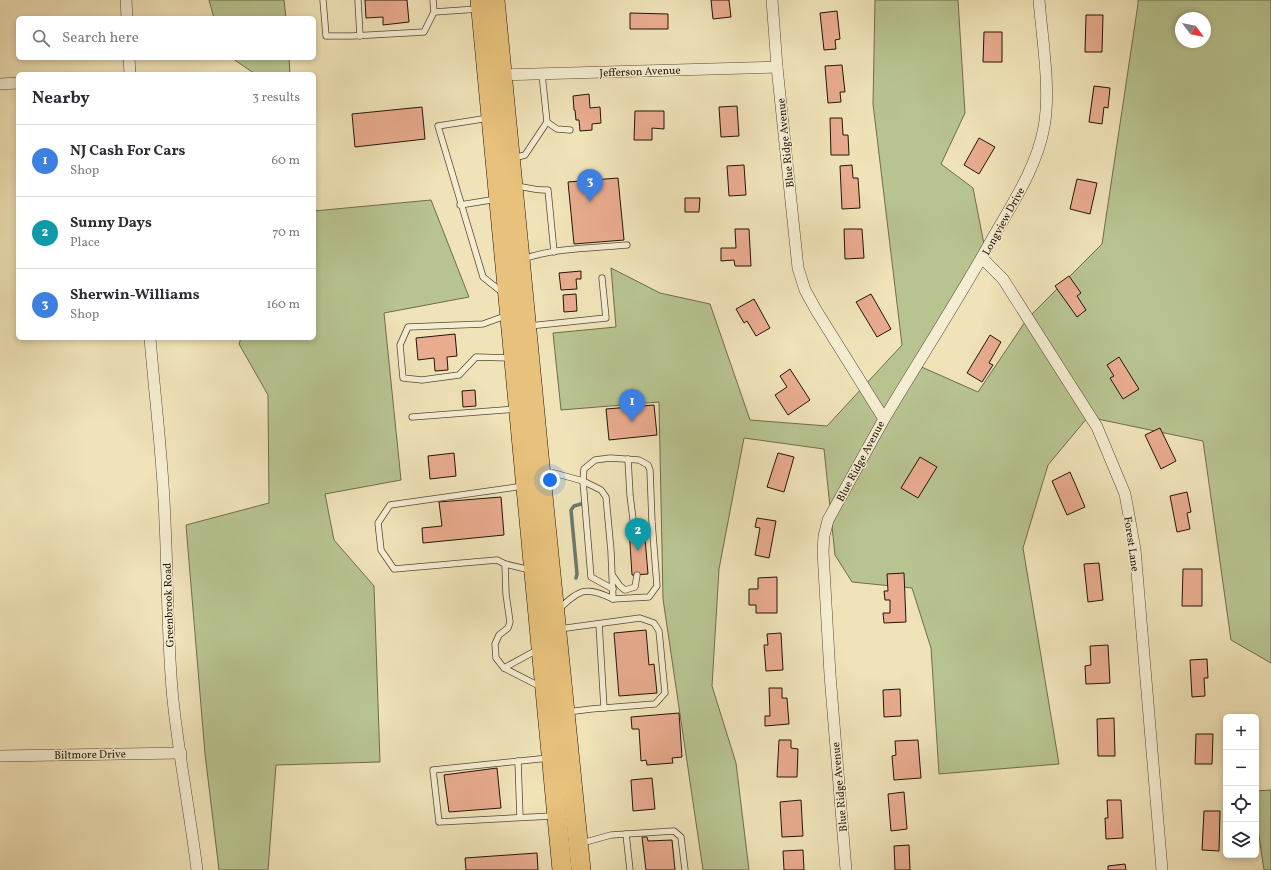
<!DOCTYPE html>
<meta charset="utf-8">
<style>
body{margin:0;font-family:Vollkorn,serif;background:#f2f2f3;color:#2b2b33}
.controls{position:absolute;right:12px;bottom:12px;display:grid;overflow:hidden;border-radius:6px;box-shadow:0 2px 6px #0003}
.controls button{width:36px;height:36px;display:grid;place-items:center;padding:0;border:0;border-bottom:1px solid #e1e1e2;background:#fff;color:#2b2b33;font:20px sans-serif}
.compass{position:absolute;left:1175px;top:12px;width:36px;height:36px;border-radius:50%;background:#fff;box-shadow:0 2px 6px #0003;rotate:122deg}
.you{position:absolute;left:550px;top:480px;width:14px;height:14px;margin:-10px;border:3px solid #fff;border-radius:50%;background:#1a73e8;box-shadow:0 0 0 6px #1a73e833}
.badge{display:grid;place-items:center;width:26px;height:26px;border-radius:50%;background:#0b8043;color:#fff;font-size:13px;font-weight:700}
.pin{position:absolute;translate:-50% -33px;filter:drop-shadow(0 1px 2px #0008)}
.pin::after{content:'';position:absolute;top:21px;width:14px;height:12px;background:inherit;clip-path:polygon(0 0,100% 0,50% 100%)}
.list{margin:0;padding:0;list-style:none}
h2{display:flex;justify-content:space-between;align-items:center;height:52px;margin:0;padding:0 16px;font-size:17px}
h2 small{font-size:13px;font-weight:400;color:#7c7c81}
.list li{display:grid;grid-template-columns:26px 1fr auto;gap:12px;align-items:center;box-sizing:border-box;height:72px;padding:0 16px;border-top:1px solid #e1e1e2}
.list b{display:block;font-size:15px;white-space:nowrap}
.list p{margin:0;font-size:13px;white-space:nowrap;color:#7c7c81}
.list em{font-size:13px;font-style:normal;color:#7c7c81}
.icon{flex:none;width:22px;height:22px;fill:none;stroke:currentColor;stroke-width:2;stroke-linecap:round;stroke-linejoin:round}
.map{position:relative;flex:none;width:1271px;height:870px;overflow:hidden}
.search{position:absolute;background:#fff;box-shadow:0 2px 6px #0003;left:16px;top:16px;width:300px;height:44px;display:flex;align-items:center;gap:10px;box-sizing:border-box;padding:0 14px;border-radius:6px;color:#7c7c81;font-size:15px}
.panel{position:absolute;background:#fff;box-shadow:0 2px 6px #0003;left:16px;top:72px;width:300px;height:268px;border-radius:6px}
.map>svg:first-child{display:block}
.green{fill:#b8c490;stroke:#6e6c4e;fill-rule:evenodd}
.lines{fill:none;stroke-linecap:round;stroke-linejoin:round}
.stream{stroke:#6b7a6e;stroke-width:3.5}
.building{fill:#e9ac8f;stroke:#24130b}
.service-casing{stroke:#574736;stroke-width:7}
.minor-casing{stroke:#574736;stroke-width:12}
.trunk-casing{stroke:#24130b;stroke-width:20}
.service{stroke:#f5edd1;stroke-width:5.5}
.minor{stroke:#f5edd1;stroke-width:11}
.trunk{stroke:#e8c27c;stroke-width:19}
.labels{text-anchor:middle;stroke-width:3;stroke-linejoin:round;paint-order:stroke}
.street-label{font-size:11px;fill:#24130b;stroke:#f5edd1}
</style>
<div class="map">
<svg width="1271" height="870" viewBox="0 0 1271 870">
<rect width="100%" height="100%" fill="#f0e3b8"/>
<filter id="stains"><feTurbulence type="fractalNoise" baseFrequency=".005" numOctaves="4"/><feColorMatrix values="0 0 0 0 .2 0 0 0 0 .09 0 0 0 0 .02 0 0 0 .5 -.17"/></filter>
<radialGradient id="worn" r=".72"><stop offset=".6" stop-color="#630" stop-opacity="0"/><stop offset="1" stop-color="#630" stop-opacity=".3"/></radialGradient>
<g class="green">
<path d="M 209,0 L 284,0 L 286,18 L 214,18 Z"/>
<path d="M 875,0 L 958,0 L 965,113 L 941,164 L 973,188 L 984,244 L 917,365 L 978,392 L 1027,319 L 1102,244 L 1138,4 L 1138,0 L 1271,0 L 1271,663 L 1231,640 L 1203,441 L 1088,417 L 1048,465 L 1023,548 L 1059,764 L 939,774 L 931,648 L 912,588 L 852,582 L 835,555 L 824,449 L 744,438 L 719,569 L 712,686 L 736,763 L 749,870 L 703,870 L 663,599 L 659,402 L 561,410 L 553,333 L 616,327 L 611,268 L 660,293 L 710,304 L 750,420 L 827,426 L 902,345 L 873,104 ZM 1181,18 L 1205,18 L 1205,42 L 1181,42 Z"/>
<path d="M 232,58 L 289,58 L 290,74 L 255,74 Z"/>
<path d="M 431,200 L 469,297 L 384,313 L 401,480 L 325,494 L 334,540 L 374,586 L 380,762 L 276,765 L 268,870 L 219,870 L 205,754 L 186,525 L 269,503 L 268,395 L 239,344 L 241,338 L 314,338 L 314,211 Z"/>
<path d="M 1271,790 L 1271,870 L 1264,870 L 1256,816 L 1256,791 Z"/>
</g>
<g class="lines">
<path class="stream" d="M 576,578 L 577,574 L 571,510 L 574,506 L 581,504"/>
</g>
<g class="building">
<path d="M 365,0 L 407,0 L 409,22 L 383,25 L 383,17 L 366,18 Z"/>
<path d="M 711,0 L 729,0 L 731,17 L 713,19 Z"/>
<path d="M 837,11 L 840,39 L 835,40 L 836,49 L 824,50 L 820,13 Z"/>
<path d="M 630,13 L 668,14 L 668,29 L 630,29 Z"/>
<path d="M 1086,15 L 1103,15 L 1102,52 L 1085,52 Z"/>
<path d="M 984,32 L 1002,32 L 1002,62 L 983,62 Z"/>
<path d="M 842,65 L 845,92 L 840,92 L 841,102 L 828,103 L 825,66 Z"/>
<path d="M 1094,86 L 1110,88 L 1108,108 L 1104,107 L 1102,124 L 1089,122 Z"/>
<path d="M 589,94 L 590,108 L 600,107 L 601,123 L 592,124 L 592,130 L 580,131 L 579,120 L 576,120 L 575,110 L 574,110 L 573,96 Z"/>
<path d="M 737,106 L 739,136 L 721,137 L 719,107 Z"/>
<path d="M 422,107 L 425,139 L 355,147 L 352,114 Z"/>
<path d="M 635,111 L 664,111 L 664,129 L 652,128 L 652,140 L 634,140 Z"/>
<path d="M 830,118 L 842,118 L 843,135 L 848,135 L 849,155 L 831,155 Z"/>
<path d="M 979,138 L 995,147 L 979,174 L 964,165 Z"/>
<path d="M 744,165 L 746,195 L 729,196 L 727,166 Z"/>
<path d="M 852,165 L 853,178 L 858,178 L 860,208 L 842,209 L 840,166 Z"/>
<path d="M 618,178 L 624,240 L 574,244 L 568,182 Z"/>
<path d="M 1077,179 L 1097,183 L 1090,214 L 1070,209 Z"/>
<path d="M 685,198 L 700,198 L 699,212 L 685,212 Z"/>
<path d="M 735,229 L 749,229 L 751,266 L 735,266 L 734,260 L 721,261 L 721,248 L 736,248 Z"/>
<path d="M 844,229 L 862,229 L 864,258 L 845,259 Z"/>
<path d="M 581,271 L 581,279 L 576,279 L 577,289 L 561,290 L 559,273 Z"/>
<path d="M 1069,276 L 1081,293 L 1077,296 L 1086,310 L 1077,317 L 1055,286 Z"/>
<path d="M 576,294 L 577,311 L 564,312 L 563,295 Z"/>
<path d="M 871,294 L 891,329 L 877,337 L 856,302 Z"/>
<path d="M 754,299 L 770,328 L 756,336 L 747,321 L 744,323 L 736,309 Z"/>
<path d="M 455,334 L 457,356 L 447,357 L 448,370 L 435,371 L 434,358 L 418,360 L 416,338 Z"/>
<path d="M 990,335 L 1001,342 L 989,363 L 993,365 L 982,382 L 967,373 Z"/>
<path d="M 1119,357 L 1139,389 L 1123,399 L 1110,378 L 1114,376 L 1107,365 Z"/>
<path d="M 790,369 L 810,400 L 788,415 L 775,395 L 787,387 L 780,376 Z"/>
<path d="M 475,390 L 476,406 L 463,407 L 462,391 Z"/>
<path d="M 654,405 L 657,435 L 609,440 L 606,409 Z"/>
<path d="M 1160,428 L 1176,461 L 1161,469 L 1145,435 Z"/>
<path d="M 454,453 L 456,476 L 430,479 L 428,456 Z"/>
<path d="M 778,453 L 794,457 L 784,492 L 767,487 Z"/>
<path d="M 920,457 L 937,467 L 918,498 L 901,488 Z"/>
<path d="M 1070,472 L 1085,507 L 1067,515 L 1052,481 Z"/>
<path d="M 1187,492 L 1191,512 L 1187,513 L 1190,529 L 1177,532 L 1170,496 Z"/>
<path d="M 501,497 L 504,535 L 423,543 L 422,528 L 442,526 L 439,502 Z"/>
<path d="M 757,518 L 776,521 L 769,558 L 755,555 L 760,528 L 755,527 Z"/>
<path d="M 644,526 L 648,574 L 632,575 L 629,528 Z"/>
<path d="M 1099,563 L 1103,600 L 1088,602 L 1084,564 Z"/>
<path d="M 1183,569 L 1202,569 L 1202,606 L 1182,606 Z"/>
<path d="M 904,573 L 906,622 L 884,623 L 883,613 L 890,613 L 890,600 L 885,600 L 884,591 L 888,591 L 887,574 Z"/>
<path d="M 777,577 L 777,613 L 756,613 L 756,605 L 749,605 L 749,589 L 758,589 L 758,578 Z"/>
<path d="M 646,630 L 649,665 L 654,664 L 657,693 L 619,696 L 614,633 Z"/>
<path d="M 781,633 L 783,670 L 766,671 L 764,645 L 768,645 L 767,634 Z"/>
<path d="M 1108,645 L 1110,683 L 1086,684 L 1085,666 L 1091,665 L 1090,646 Z"/>
<path d="M 1207,659 L 1208,678 L 1204,678 L 1205,696 L 1192,697 L 1190,660 Z"/>
<path d="M 769,688 L 782,688 L 782,698 L 787,698 L 789,724 L 765,726 L 765,716 L 770,716 Z"/>
<path d="M 900,689 L 901,716 L 884,717 L 883,690 Z"/>
<path d="M 679,713 L 682,757 L 672,758 L 673,763 L 647,765 L 646,760 L 641,761 L 639,729 L 632,729 L 631,717 Z"/>
<path d="M 1114,718 L 1115,756 L 1098,756 L 1097,719 Z"/>
<path d="M 1196,734 L 1213,734 L 1212,764 L 1195,764 Z"/>
<path d="M 779,740 L 791,740 L 791,748 L 798,749 L 797,777 L 777,777 Z"/>
<path d="M 918,740 L 921,778 L 894,780 L 892,756 L 896,755 L 895,741 Z"/>
<path d="M 497,768 L 501,808 L 449,812 L 444,775 Z"/>
<path d="M 652,778 L 655,809 L 633,811 L 631,780 Z"/>
<path d="M 904,792 L 907,829 L 891,831 L 888,794 Z"/>
<path d="M 801,800 L 803,836 L 782,837 L 780,802 Z"/>
<path d="M 1107,800 L 1121,800 L 1123,838 L 1106,839 L 1105,818 L 1108,818 Z"/>
<path d="M 1204,811 L 1220,811 L 1219,851 L 1202,850 Z"/>
<path d="M 642,837 L 647,837 L 648,841 L 672,840 L 675,870 L 646,870 Z"/>
<path d="M 909,845 L 910,870 L 895,870 L 894,846 Z"/>
<path d="M 803,850 L 804,870 L 784,870 L 783,851 Z"/>
<path d="M 537,853 L 538,870 L 466,870 L 465,858 Z"/>
<path d="M 1125,864 L 1126,870 L 1108,870 L 1108,866 Z"/>
</g>
<g class="lines">
<defs>
<g id="service">
<path d="M 323,0 L 326,36 L 352,36 L 424,32 L 434,12 L 433,0"/>
<path d="M 358,0 L 360,36"/>
<path d="M 434,12 L 478,9"/>
<path d="M 489,118 L 438,126 L 483,277 L 503,293"/>
<path d="M 547,122 L 557,129 L 570,130"/>
<path d="M 514,158 L 525,155 L 547,122 L 542,74"/>
<path d="M 515,186 C 528,187 535,191 548,190 L 554,252"/>
<path d="M 460,205 L 497,199"/>
<path d="M 523,259 C 555,248 593,248 627,245"/>
<path d="M 508,315 L 483,324 L 408,327 L 400,345 L 403,378 L 422,380 L 459,375 L 476,357 L 512,358"/>
<path d="M 529,326 L 606,318 L 602,278"/>
<path d="M 412,417 L 516,409"/>
<path d="M 628,459 L 630,495 L 634,527"/>
<path d="M 544,475 L 554,473 L 583,481 L 601,490 L 606,497 L 611,551 L 613,599 C 586,586 580,589 559,609"/>
<path d="M 505,564 L 497,560 L 394,569 L 381,550 L 378,523 L 390,505 L 524,486"/>
<path d="M 613,576 L 620,586 L 625,590 L 635,587 L 637,575"/>
<path d="M 613,589 L 591,577 L 583,481 L 584,469 L 595,460 L 610,458 L 639,460 L 648,465 L 650,470 L 652,522 L 657,586 L 649,597 L 613,599"/>
<path d="M 599,624 L 604,708"/>
<path d="M 559,629 L 640,618 L 654,623 L 659,631 L 665,693 L 655,704 L 591,709 L 567,712"/>
<path d="M 537,650 L 504,668 L 541,687"/>
<path d="M 504,668 L 496,658 L 495,644 L 499,635 L 508,628 L 510,622 L 506,594 L 505,564 L 530,570"/>
<path d="M 549,758 L 433,770 L 439,822 L 553,816"/>
<path d="M 518,761 L 520,817"/>
<path d="M 626,834 L 630,870"/>
<path d="M 582,843 L 611,835 L 674,831 L 681,837 L 685,870"/>
</g>
<g id="minor">
<path d="M 126,0 L 127,18"/>
<path d="M 772,0 L 777,67 L 798,268 L 805,290 L 816,310 L 884,419 L 828,520 L 824,536 L 823,551 L 830,675 L 846,870"/>
<path d="M 129,58 L 130,74"/>
<path d="M 502,75 L 777,67"/>
<path d="M 0,84 L 18,83"/>
<path d="M 982,258 L 1003,279 L 1097,427 L 1125,494 L 1135,549 L 1162,870"/>
<path d="M 150,338 C 155,399 163,460 165,522 C 168,581 167,641 173,700 C 179,757 190,813 197,870"/>
<path d="M 884,419 C 921,357 960,297 995,234 C 1014,201 1037,166 1044,127 C 1051,90 1042,38 1039,0"/>
<path d="M 0,756 L 181,753"/>
</g>
<g id="trunk">
<path d="M 480,0 L 562,870"/>
<path d="M 495,0 L 541,476 L 581,870"/>
</g>
</defs>
<use href="#service" class="service-casing"/>
<use href="#minor" class="minor-casing"/>
<use href="#trunk" class="trunk-casing"/>
<use href="#service" class="service"/>
<use href="#minor" class="minor"/>
<use href="#trunk" class="trunk"/>
</g>
<g class="labels">
<g class="street-label">
<text transform="translate(640 71) rotate(-2)" y="4">Jefferson Avenue</text>
<text transform="translate(785 143) rotate(-96)" y="4">Blue Ridge Avenue</text>
<text transform="translate(1003 221) rotate(-61)" y="4">Longview Drive</text>
<text transform="translate(860 461) rotate(-62)" y="4">Blue Ridge Avenue</text>
<text transform="translate(1132 544) rotate(82)" y="4">Forest Lane</text>
<text transform="translate(168 605) rotate(-92)" y="4">Greenbrook Road</text>
<text transform="translate(90 754) rotate(-1)" y="4">Biltmore Drive</text>
<text transform="translate(839 787) rotate(-95)" y="4">Blue Ridge Avenue</text>
</g>
</g>
<rect width="100%" height="100%" filter="url(#stains)"/>
<rect width="100%" height="100%" fill="url(#worn)"/>
</svg>
<div class="controls">
<button>+</button>
<button>−</button>
<button><svg class="icon" aria-label="locate" viewBox="0 0 24 24"><circle cx="12" cy="12" r="6"/><path d="M12 2v4M12 18v4M2 12h4M18 12h4"/></svg></button>
<button><svg class="icon" aria-label="layers" viewBox="0 0 24 24"><path d="M12 4l9 5-9 5-9-5zM3 14l9 5 9-5"/></svg></button>
</div>
<svg class="compass" viewBox="-18 -18 36 36"><path d="M0-13l5 13h-10z" fill="#e53935"/><path d="M0 13l5-13h-10z" fill="#7c7c81"/></svg>
<div class="you"></div>
<div class="pin badge" style="left:632px;top:422px;background:#3f7fe0">1</div>
<div class="pin badge" style="left:638px;top:551px;background:#0f9aa8">2</div>
<div class="pin badge" style="left:590px;top:202px;background:#3f7fe0">3</div>
<div class="search"><svg class="icon" aria-label="search" viewBox="0 0 24 24"><circle cx="10" cy="10" r="6"/><path d="M15 15l6 6"/></svg>Search here</div>
<section class="panel">
<h2>Nearby<small>3 results</small></h2>
<ul class="list">
<li><span class="badge" style="background:#3f7fe0">1</span><div><b>NJ Cash For Cars</b><p>Shop</p></div><em>60 m</em></li>
<li><span class="badge" style="background:#0f9aa8">2</span><div><b>Sunny Days</b><p>Place</p></div><em>70 m</em></li>
<li><span class="badge" style="background:#3f7fe0">3</span><div><b>Sherwin-Williams</b><p>Shop</p></div><em>160 m</em></li>
</ul>
</section>
</div>
